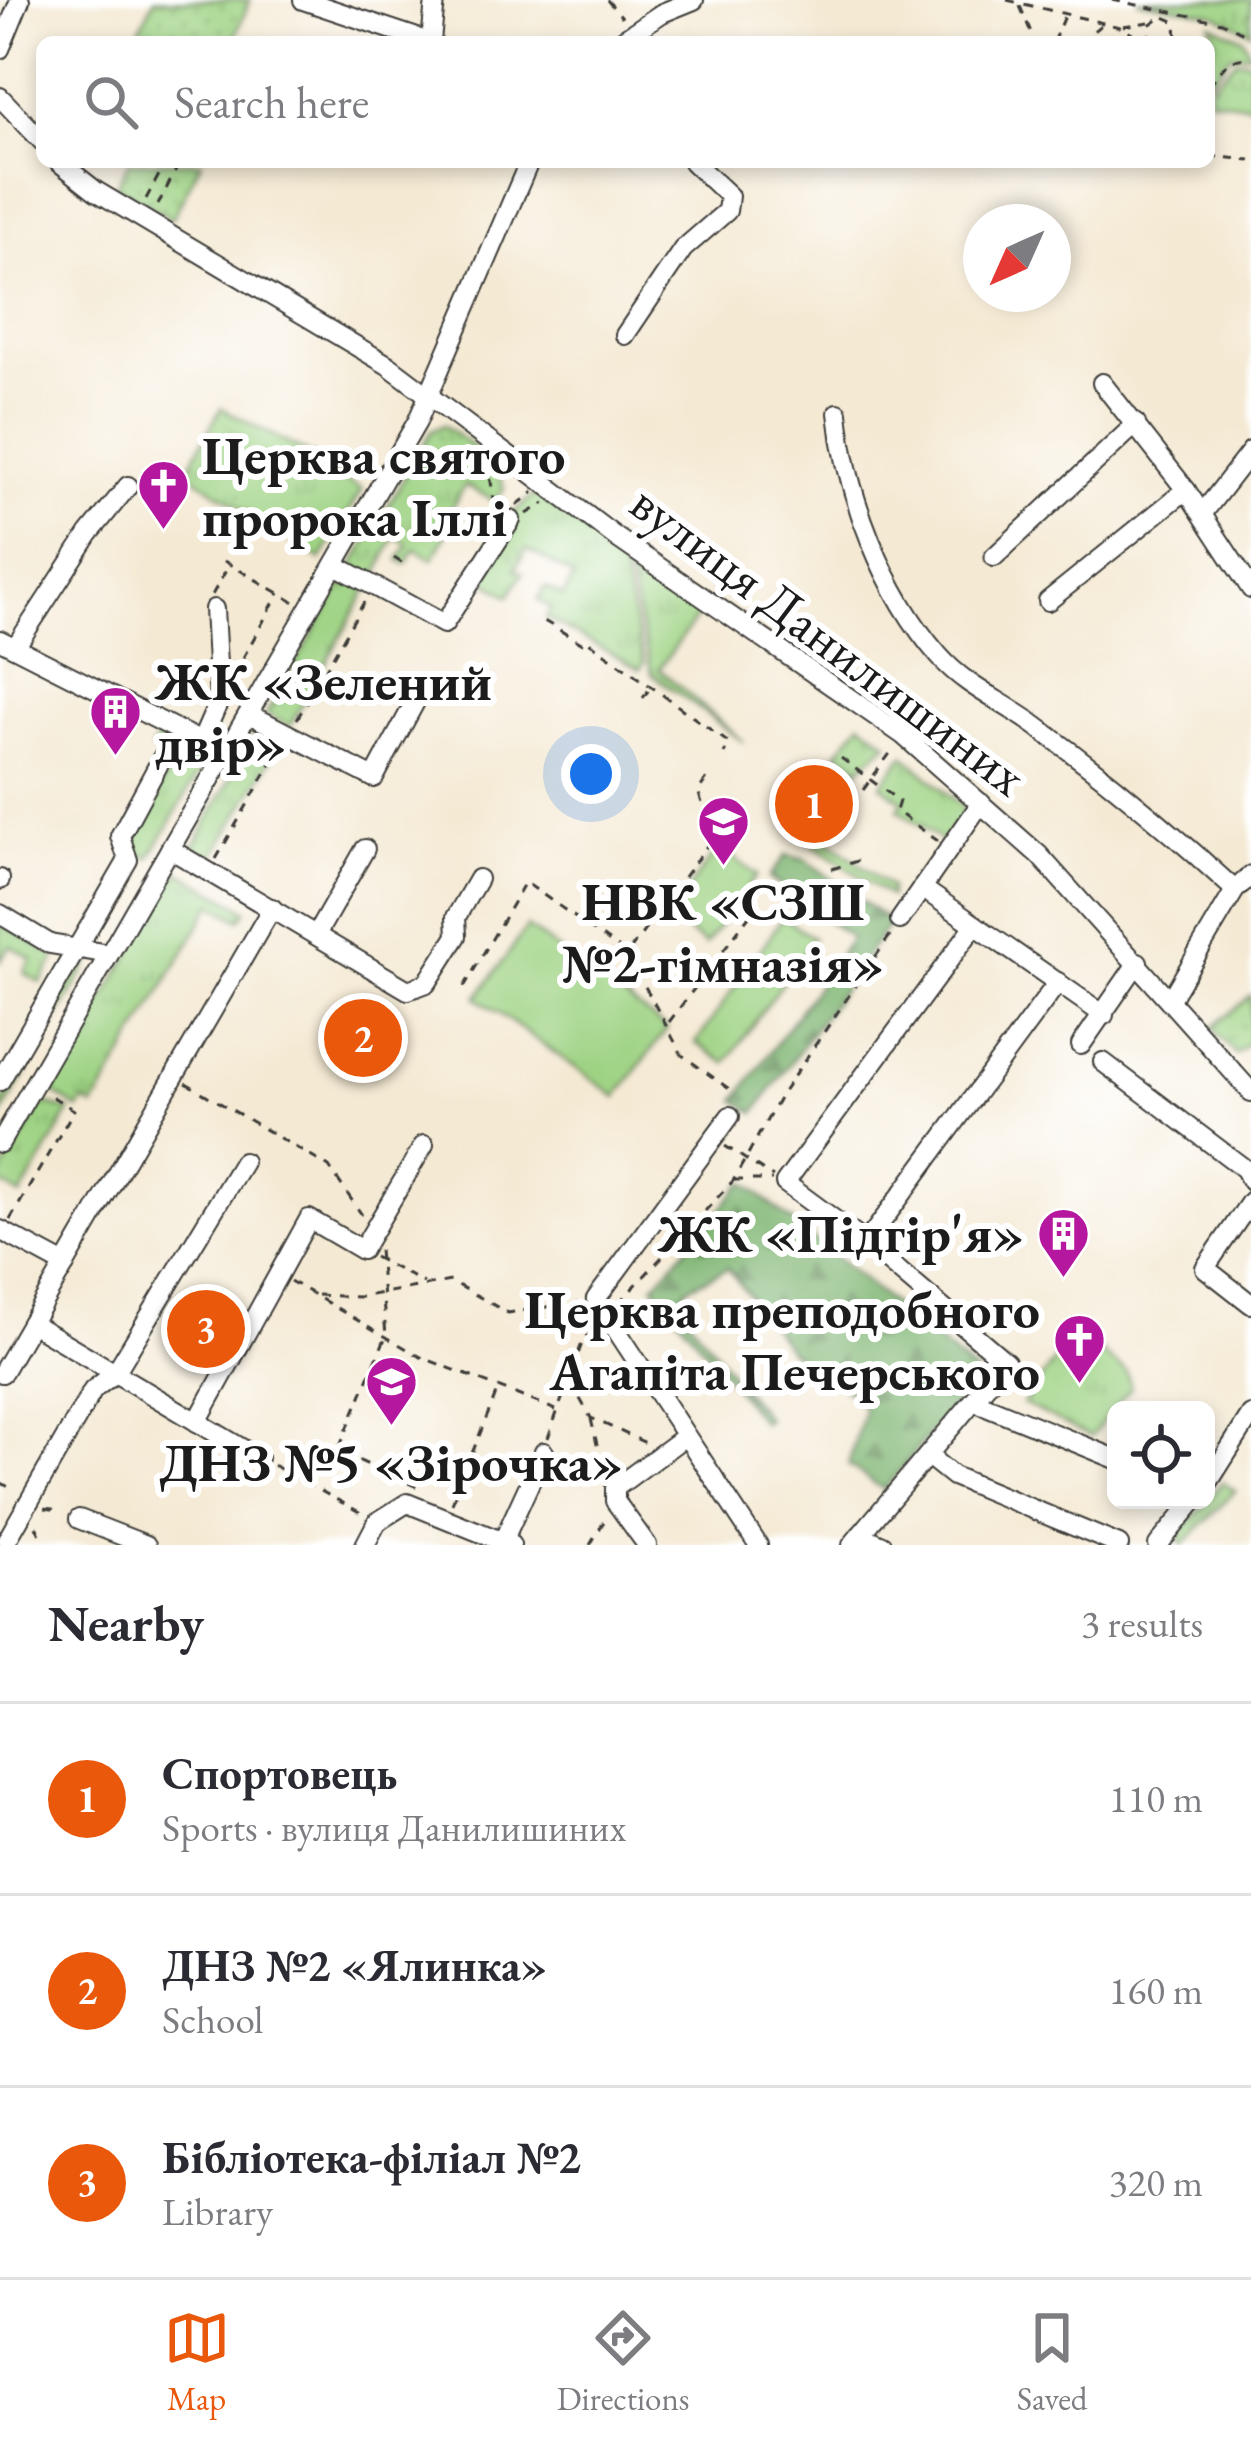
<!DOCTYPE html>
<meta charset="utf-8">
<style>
body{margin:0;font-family:"EB Garamond",serif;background:#f2f2f3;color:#2b2b33}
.controls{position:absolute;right:36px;bottom:36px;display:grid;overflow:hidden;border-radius:18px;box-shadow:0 6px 18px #0003}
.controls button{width:108px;height:108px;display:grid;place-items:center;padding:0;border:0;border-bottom:3px solid #e1e1e2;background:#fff;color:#2b2b33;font:60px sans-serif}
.compass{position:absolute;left:963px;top:204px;width:108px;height:108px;border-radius:50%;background:#fff;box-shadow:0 6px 18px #0003;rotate:225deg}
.you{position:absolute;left:591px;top:774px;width:42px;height:42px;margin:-30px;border:9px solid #fff;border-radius:50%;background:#1a73e8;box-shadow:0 0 0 18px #1a73e833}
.badge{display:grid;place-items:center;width:78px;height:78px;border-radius:50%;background:#ea580c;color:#fff;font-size:39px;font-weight:700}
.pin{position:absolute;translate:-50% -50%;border:6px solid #fff;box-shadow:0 3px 12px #0006}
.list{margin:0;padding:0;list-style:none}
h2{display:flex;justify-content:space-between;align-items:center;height:156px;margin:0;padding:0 48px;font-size:51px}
h2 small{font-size:39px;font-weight:400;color:#7c7c81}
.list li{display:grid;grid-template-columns:78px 1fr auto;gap:36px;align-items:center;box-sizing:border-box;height:192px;padding:0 48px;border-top:3px solid #e1e1e2}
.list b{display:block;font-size:45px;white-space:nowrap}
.list p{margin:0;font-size:39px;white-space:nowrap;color:#7c7c81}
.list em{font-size:39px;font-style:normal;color:#7c7c81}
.icon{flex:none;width:66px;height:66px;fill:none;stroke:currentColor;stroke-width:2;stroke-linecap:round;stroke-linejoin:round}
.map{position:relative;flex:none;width:1251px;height:1545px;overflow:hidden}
.search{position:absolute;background:#fff;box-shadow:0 6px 18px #0003;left:36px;right:36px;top:36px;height:132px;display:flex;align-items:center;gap:30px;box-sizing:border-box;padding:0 42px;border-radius:18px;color:#7c7c81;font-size:45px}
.sheet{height:732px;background:#fff}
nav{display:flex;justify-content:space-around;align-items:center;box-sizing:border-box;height:168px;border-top:3px solid #e1e1e2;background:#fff;font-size:33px;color:#7c7c81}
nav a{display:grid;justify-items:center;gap:6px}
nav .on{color:#ea580c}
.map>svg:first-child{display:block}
.grass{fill:url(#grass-tufts);stroke:#5e7850;stroke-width:3}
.forest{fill:url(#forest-firs);stroke:#4e6847;stroke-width:3}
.park{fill:url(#park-dots);stroke:#5e7850;stroke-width:3}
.pitch{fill:#9fd384;stroke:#5e7850;stroke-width:3}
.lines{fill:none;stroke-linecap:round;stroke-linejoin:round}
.minor-casing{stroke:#3c3b37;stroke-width:22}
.path{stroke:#3c3b37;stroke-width:3;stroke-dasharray:9 9;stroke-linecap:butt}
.minor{stroke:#fff;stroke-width:18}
.labels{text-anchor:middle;stroke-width:12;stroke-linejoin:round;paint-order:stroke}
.poi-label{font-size:54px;font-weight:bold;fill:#1c1c1c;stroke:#fff;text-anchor:start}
.street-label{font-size:54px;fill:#1c1c1c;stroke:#fff}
</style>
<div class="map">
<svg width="1251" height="1545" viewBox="0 0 1251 1545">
<defs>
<pattern id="grass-tufts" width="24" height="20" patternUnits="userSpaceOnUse" patternTransform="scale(3)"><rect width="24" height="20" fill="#9fd384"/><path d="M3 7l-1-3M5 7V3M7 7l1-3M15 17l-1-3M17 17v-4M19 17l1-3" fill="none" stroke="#88b571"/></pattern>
<pattern id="forest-firs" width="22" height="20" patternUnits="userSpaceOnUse" patternTransform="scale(3)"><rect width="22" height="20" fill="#7fb572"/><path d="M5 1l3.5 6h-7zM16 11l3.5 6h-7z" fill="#67925d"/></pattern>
<pattern id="park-dots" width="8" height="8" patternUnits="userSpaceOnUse" patternTransform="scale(3)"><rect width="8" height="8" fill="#9fd384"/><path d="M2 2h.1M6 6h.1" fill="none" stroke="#88b571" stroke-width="1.8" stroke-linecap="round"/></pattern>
</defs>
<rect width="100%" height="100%" fill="#fff"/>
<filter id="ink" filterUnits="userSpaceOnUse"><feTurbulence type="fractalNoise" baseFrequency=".00833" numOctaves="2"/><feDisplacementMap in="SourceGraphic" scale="24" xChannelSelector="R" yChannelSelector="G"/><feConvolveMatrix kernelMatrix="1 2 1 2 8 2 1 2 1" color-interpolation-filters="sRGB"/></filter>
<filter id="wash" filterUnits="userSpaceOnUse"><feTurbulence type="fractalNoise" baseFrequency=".004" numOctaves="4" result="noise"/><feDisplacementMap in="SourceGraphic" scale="48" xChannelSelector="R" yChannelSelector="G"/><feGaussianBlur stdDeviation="2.7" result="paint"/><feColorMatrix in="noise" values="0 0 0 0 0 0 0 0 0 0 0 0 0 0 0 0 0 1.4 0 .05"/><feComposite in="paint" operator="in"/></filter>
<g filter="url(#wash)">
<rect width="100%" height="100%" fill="#f4e9d3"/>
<g class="grass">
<path d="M 1137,0 L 1251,0 L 1251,32 L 1214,14 Z"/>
<path d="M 1211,24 L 1242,37 L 1251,53 L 1231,55 L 1210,81 L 1209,52 L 1216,41 Z"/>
<path d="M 1236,60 L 1251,60 L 1251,105 L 1209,98 L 1209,88 Z"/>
<path d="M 221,408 L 313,456 L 311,462 L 362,489 L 321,560 L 186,472 Z"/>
<path d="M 444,425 L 498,466 L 504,489 L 495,501 L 465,485 L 439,530 L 446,535 L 433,559 L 415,549 L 406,564 L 399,560 L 408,544 L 395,536 L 375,580 L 353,566 L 431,431 Z"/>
<path d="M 535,494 L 619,556 L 644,663 L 640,669 L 546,618 L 551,608 L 538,600 L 545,587 L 563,596 L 574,577 L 527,549 L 515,569 L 523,573 L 509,596 L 483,580 L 512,514 Z"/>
<path d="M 625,561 L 701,611 L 659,669 L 744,742 L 652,674 Z"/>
<path d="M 346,578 L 367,590 L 290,726 L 266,714 Z"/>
<path d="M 861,722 L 888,743 L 859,769 L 837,753 Z"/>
<path d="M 259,726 L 283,739 L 212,859 L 193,848 Z"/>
<path d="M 158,736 L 206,760 L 150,858 L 126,844 L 172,768 L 172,759 L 152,748 Z"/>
<path d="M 904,755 L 963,807 L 962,821 L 945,844 L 898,809 L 903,801 L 881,785 Z"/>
<path d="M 797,817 L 890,887 L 890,897 L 789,828 Z"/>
<path d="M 179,871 L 247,910 L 240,920 L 212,904 L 94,1107 L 84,1101 L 79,1109 L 50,1091 Z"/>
<path d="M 0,923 L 56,957 L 41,983 L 24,973 L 32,959 L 10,946 L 0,961 Z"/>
<path d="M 87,952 L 93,956 L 0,1118 C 0,1080 66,989 87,952 Z"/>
<path d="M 43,1103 L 70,1111 L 21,1196 L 0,1183 L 0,1177 Z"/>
<path d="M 1075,1332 L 1126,1372 L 1131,1387 L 1091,1437 L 1023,1404 Z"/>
<path d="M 1222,1482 L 1235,1491 L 1183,1545 L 1178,1537 Z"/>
</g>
<g class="forest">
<path d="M 786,855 L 806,860 L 890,922 L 755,1113 L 736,1100 L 851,938 L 769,878 Z"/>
<path d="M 744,1182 L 978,1375 L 884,1490 L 848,1465 L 864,1410 L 856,1397 L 789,1350 L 728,1268 L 688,1287 L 676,1301 L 767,1419 L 762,1423 L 654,1285 Z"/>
</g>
<g class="park">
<path d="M 154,0 L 250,0 L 233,42 L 133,42 Z"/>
<path d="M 129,162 L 201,162 L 172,219 L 116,185 Z"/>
<path d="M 1251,996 L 1251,1041 L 1235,1054 L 1212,1028 Z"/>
</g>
<g class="pitch">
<path d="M 719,847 L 757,875 L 705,945 L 667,917 Z"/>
<path d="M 783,917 L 813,938 L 726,1063 L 696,1043 Z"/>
<path d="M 527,927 L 667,1029 L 617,1097 L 477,998 Z"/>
</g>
</g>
<g filter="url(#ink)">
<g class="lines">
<defs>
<g id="minor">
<path d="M 303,0 L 429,42"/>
<path d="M 431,42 L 435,0"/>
<path d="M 619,42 L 662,13 L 694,0"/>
<path d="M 0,49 L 20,0"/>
<path d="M 0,97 L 42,141"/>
<path d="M 59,162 L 96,191 L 388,365 L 617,538 L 903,735 L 1039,855 L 1251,1092"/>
<path d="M 625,335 L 683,249 L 727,211 L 729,196 L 693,162"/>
<path d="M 1102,383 L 1186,490 L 1251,589"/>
<path d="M 838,413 C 846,495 884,593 939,656 C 966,687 1004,702 1036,726 C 1106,777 1171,831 1235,890"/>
<path d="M 1203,513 L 1251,451"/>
<path d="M 994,557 L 1136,424"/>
<path d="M 337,566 L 444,624 L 511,520"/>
<path d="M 1048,601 L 1186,490"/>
<path d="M 0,640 L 225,754"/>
<path d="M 16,646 L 89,534 L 128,486"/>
<path d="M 249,714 L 374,778 L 415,702"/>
<path d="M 201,742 L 219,701 L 214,609"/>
<path d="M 170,849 L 408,990 L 427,983 L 457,936 L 456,917 L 478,879"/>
<path d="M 0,879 L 0,880"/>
<path d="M 922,888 L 1104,1015"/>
<path d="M 0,914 L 50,944 L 109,954"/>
<path d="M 900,920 L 981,803"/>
<path d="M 316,935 L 365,849"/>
<path d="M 1171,998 L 1235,890 L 1251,875"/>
<path d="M 1081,1045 L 1138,962"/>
<path d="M 1103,1062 L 1245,1169 L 1251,1181"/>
<path d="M 0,1081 L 128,860 L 120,836 L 162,758"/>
<path d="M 730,1116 L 596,1299 L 758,1545"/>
<path d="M 0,1143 L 417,422 L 529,162"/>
<path d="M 1251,1201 L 1205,1268 L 1251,1304"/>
<path d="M 0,1230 L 65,1265"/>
<path d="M 866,1243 L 1058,982"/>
<path d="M 31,1323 L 258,1458"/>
<path d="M 2,1373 L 272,908"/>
<path d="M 974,1401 L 1116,1459"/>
<path d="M 197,1422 L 309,1219 L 362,1250 L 424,1145"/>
<path d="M 928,1456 L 953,1476 L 1119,1545"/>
<path d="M 1206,1486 L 1251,1415"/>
<path d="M 79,1519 L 146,1545"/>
<path d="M 860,1535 L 883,1545"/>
<path d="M 7,1540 L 93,1390 L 115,1373 L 243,1162"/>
<path d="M 503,1541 L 544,1452"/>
<path d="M 365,1545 L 377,1522 L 407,1503 L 511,1545"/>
<path d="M 647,1545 L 615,1501 L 615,1488 L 684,1437"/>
<path d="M 852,1545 L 1006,1362 L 866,1243 L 785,1183 L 975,925"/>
<path d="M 1158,1545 L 1195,1500"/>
</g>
</defs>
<use href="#minor" class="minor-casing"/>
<g class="path">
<path d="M 607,0 L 622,17"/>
<path d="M 1007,0 L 1120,27 L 1146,42"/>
<path d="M 1112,0 L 1222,22 L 1251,37"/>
<path d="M 1020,6 L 1035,42"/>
<path d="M 1123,26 L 1149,22"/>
<path d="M 1053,42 L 1064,16"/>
<path d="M 1080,42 L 1102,24"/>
<path d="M 1149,42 L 1149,25 L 1162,16 L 1176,22 L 1177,42"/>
<path d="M 1209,85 L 1229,61 L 1251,57"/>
<path d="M 1209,156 L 1251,160"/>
<path d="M 146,199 L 166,162"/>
<path d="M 158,205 L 180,162"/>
<path d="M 487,460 L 496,510"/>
<path d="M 517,505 L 534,492"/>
<path d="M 527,514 L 545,503"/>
<path d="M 394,558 L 405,565"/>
<path d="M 224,561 L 296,603"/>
<path d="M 212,595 L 228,567"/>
<path d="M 544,621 L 588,647 L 591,643 L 729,743 L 724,754"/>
<path d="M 234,674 L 279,593"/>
<path d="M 643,698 L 650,688"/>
<path d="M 297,719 L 364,602"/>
<path d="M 841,758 L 899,801 L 896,811 L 938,841"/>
<path d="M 863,790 L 894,748"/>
<path d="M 702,803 L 698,791 L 709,776"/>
<path d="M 216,859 L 280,748"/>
<path d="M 832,869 L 860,860"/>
<path d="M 628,955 L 682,1055 L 735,1093"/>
<path d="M 464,987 L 525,882 L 627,954 L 726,820"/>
<path d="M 669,1022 L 755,908"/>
<path d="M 186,1083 L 329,1167 L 362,1215"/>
<path d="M 725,1146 L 773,1177"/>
<path d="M 734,1180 L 772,1180"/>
<path d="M 10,1220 L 74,1110 L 48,1094"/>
<path d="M 379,1250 L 386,1336 L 338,1451 L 417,1487"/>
<path d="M 374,1257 L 424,1283"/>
<path d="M 290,1281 L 421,1357 L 556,1410"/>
<path d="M 317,1295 L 360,1297 L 451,1281 L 508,1313 L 579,1302"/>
<path d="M 619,1303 L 733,1181 L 781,1095 L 893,931"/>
<path d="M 571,1383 L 591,1418 L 650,1445"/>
<path d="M 591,1419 L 604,1474"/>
<path d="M 548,1438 L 581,1346 L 594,1326"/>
<path d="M 273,1465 L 365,1515"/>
<path d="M 306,1481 L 324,1471 L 337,1453"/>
<path d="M 0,1482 L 14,1490"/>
<path d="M 452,1503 L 498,1389"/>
<path d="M 45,1508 L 59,1510"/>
<path d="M 36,1526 L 42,1539"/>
<path d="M 590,1545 L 606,1518"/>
</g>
<use href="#minor" class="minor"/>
</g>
</g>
<defs>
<symbol id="church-pin" viewBox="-11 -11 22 30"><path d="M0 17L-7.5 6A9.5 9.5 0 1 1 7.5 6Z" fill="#b5179e" stroke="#fff"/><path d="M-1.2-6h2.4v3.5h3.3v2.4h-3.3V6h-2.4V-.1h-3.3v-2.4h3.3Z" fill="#fff"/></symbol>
<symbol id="building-pin" viewBox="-11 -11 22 30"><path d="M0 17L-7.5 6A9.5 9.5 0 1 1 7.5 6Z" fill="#b5179e" stroke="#fff"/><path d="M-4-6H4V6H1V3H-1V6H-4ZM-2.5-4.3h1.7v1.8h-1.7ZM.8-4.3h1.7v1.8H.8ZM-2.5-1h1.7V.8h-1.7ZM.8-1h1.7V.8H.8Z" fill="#fff"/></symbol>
<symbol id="school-pin" viewBox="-11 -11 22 30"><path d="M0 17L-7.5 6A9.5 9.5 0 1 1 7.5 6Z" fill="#b5179e" stroke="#fff"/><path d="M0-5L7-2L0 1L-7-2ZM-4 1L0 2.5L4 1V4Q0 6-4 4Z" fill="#fff"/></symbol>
</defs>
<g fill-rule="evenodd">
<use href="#church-pin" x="134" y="456" width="59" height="81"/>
<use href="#building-pin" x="86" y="682" width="59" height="81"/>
<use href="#school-pin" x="694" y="792" width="59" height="81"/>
<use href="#building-pin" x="1034" y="1204" width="59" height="81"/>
<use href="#church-pin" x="1050" y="1310" width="59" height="81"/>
<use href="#school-pin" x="362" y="1352" width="59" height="81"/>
</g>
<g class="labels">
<g class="poi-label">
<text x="202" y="474">Церква святого<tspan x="202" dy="62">пророка Іллі</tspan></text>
<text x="155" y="700">ЖК «Зелений<tspan x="155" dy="62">двір»</tspan></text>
<text x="723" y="920" text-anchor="middle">НВК «СЗШ<tspan x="723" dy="62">№2-гімназія»</tspan></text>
<text x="1024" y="1252" text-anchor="end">ЖК «Підгір'я»</text>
<text x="1040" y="1328" text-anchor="end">Церква преподобного<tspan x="1040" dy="62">Агапіта Печерського</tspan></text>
<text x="391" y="1481" text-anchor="middle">ДНЗ №5 «Зірочка»</text>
</g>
<g class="street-label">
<text transform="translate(829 639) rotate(37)" y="19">вулиця Данилишиних</text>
</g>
</g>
</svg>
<div class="controls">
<button><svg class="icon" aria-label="locate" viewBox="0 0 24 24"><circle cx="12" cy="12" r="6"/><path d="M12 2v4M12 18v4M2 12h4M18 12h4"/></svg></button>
</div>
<svg class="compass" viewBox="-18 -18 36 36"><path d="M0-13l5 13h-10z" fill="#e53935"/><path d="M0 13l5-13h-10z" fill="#7c7c81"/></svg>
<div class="you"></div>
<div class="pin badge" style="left:814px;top:804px">1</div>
<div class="pin badge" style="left:363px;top:1038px">2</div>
<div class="pin badge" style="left:206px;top:1329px">3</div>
<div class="search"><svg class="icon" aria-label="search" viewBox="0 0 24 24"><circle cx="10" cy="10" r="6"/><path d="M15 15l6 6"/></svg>Search here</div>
</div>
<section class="sheet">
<h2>Nearby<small>3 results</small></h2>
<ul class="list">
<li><span class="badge">1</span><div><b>Спортовець</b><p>Sports · вулиця Данилишиних</p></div><em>110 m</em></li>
<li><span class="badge">2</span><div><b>ДНЗ №2 «Ялинка»</b><p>School</p></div><em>160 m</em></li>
<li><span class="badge">3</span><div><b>Бібліотека-філіал №2</b><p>Library</p></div><em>320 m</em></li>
</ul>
</section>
<nav>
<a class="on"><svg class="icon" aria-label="map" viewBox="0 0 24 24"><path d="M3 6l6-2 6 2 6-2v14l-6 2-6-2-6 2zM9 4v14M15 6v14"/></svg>Map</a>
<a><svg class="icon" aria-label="directions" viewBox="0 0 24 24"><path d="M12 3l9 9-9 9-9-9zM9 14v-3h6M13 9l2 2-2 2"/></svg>Directions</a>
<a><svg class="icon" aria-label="saved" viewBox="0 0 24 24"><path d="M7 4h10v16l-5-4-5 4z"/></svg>Saved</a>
</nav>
